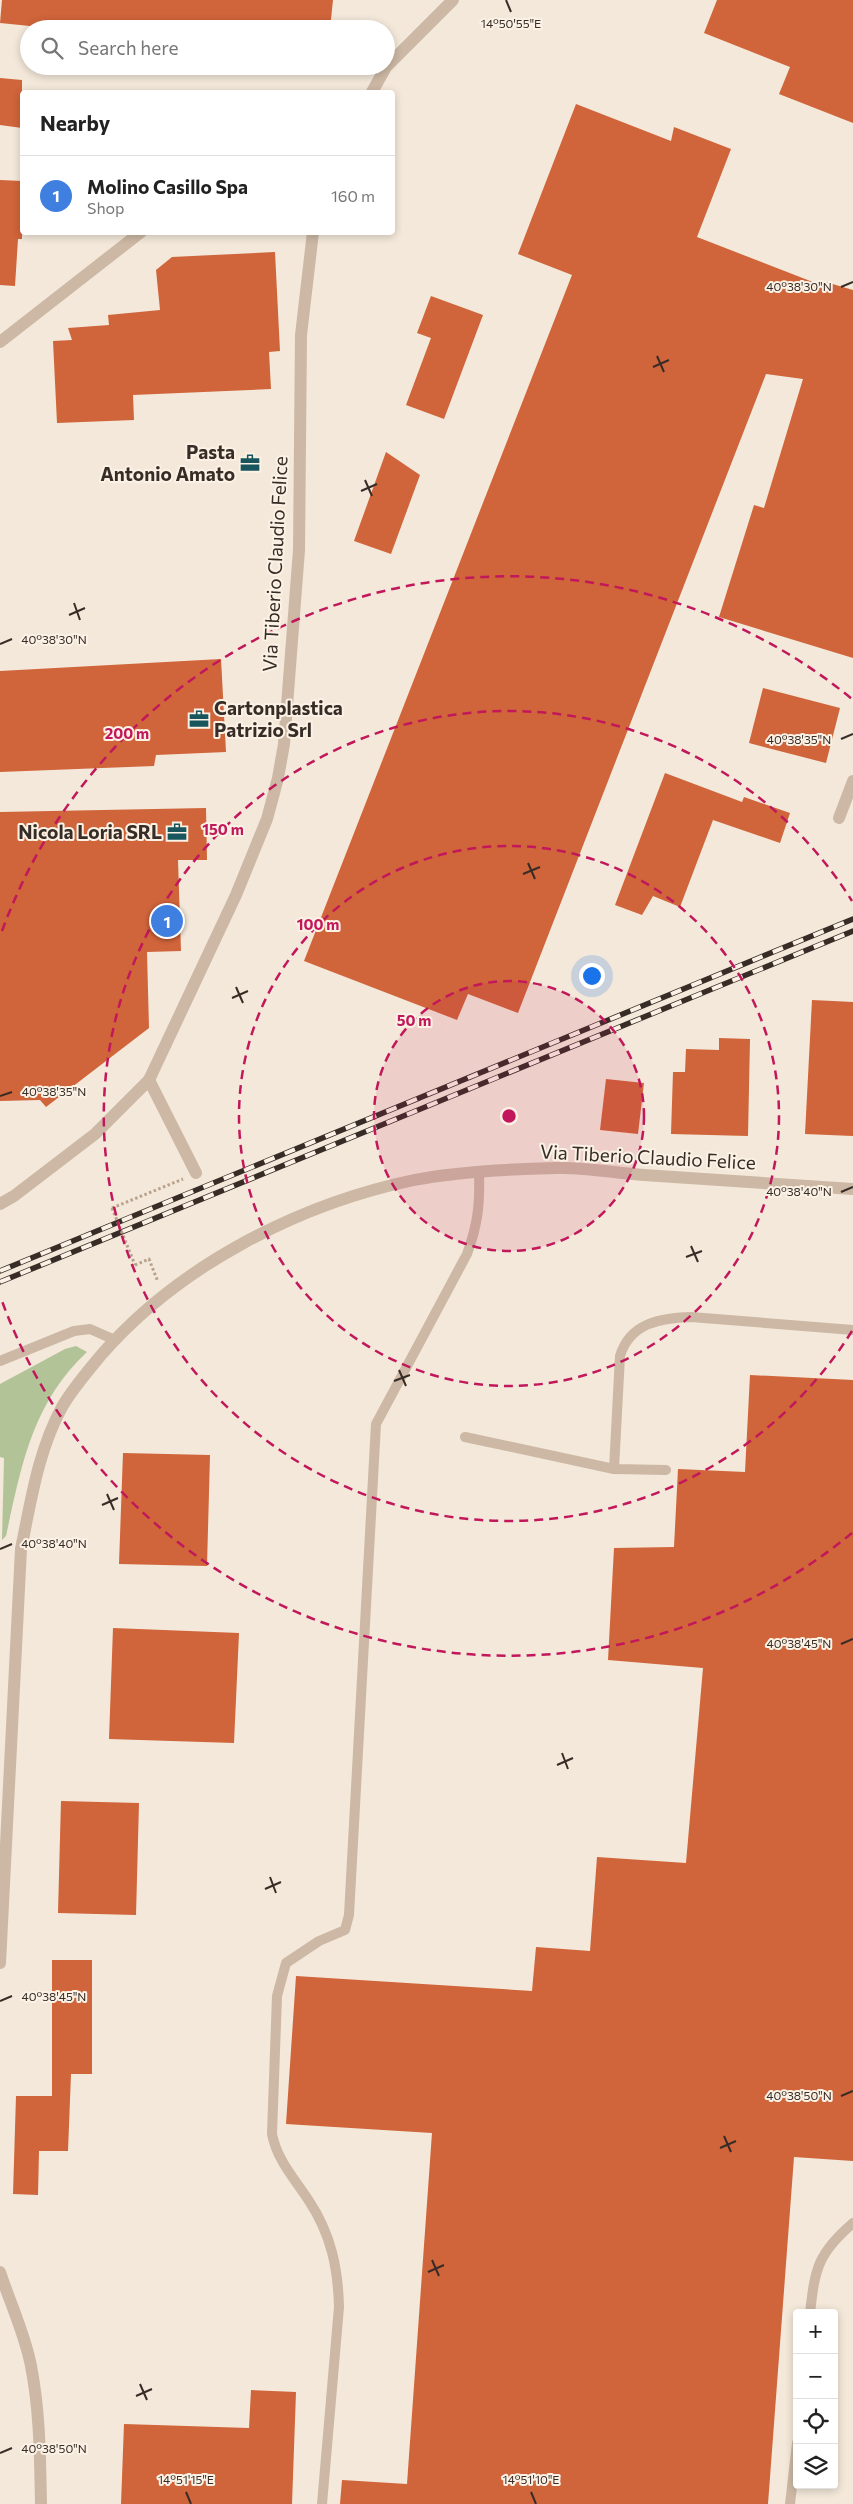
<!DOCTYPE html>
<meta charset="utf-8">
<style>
body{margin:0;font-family:Commissioner,sans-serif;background:#f6f6f6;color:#222}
.controls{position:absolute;right:15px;bottom:15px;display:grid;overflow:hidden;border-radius:5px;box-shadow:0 2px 8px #0003}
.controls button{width:45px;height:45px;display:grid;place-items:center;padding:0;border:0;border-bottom:1px solid #e0e0e0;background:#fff;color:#222;font:25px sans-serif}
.you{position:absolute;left:591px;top:975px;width:18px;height:18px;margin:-12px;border:4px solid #fff;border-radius:50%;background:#1a73e8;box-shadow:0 0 0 8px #1a73e833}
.badge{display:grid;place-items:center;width:32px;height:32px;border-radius:50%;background:#18555c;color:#fff;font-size:16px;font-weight:700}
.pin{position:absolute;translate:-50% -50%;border:2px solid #fff;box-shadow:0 1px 5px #0006}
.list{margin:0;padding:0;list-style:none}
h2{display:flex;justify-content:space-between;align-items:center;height:65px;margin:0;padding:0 20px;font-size:21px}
h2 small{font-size:16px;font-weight:400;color:#767676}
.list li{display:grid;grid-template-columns:32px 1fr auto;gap:15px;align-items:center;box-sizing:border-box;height:80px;padding:0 20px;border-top:1px solid #e0e0e0}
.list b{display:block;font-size:19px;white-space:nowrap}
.list p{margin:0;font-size:16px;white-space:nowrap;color:#767676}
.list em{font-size:16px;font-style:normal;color:#767676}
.icon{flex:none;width:28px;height:28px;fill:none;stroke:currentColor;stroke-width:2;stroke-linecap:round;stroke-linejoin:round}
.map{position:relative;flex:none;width:853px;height:2504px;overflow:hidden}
.search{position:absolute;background:#fff;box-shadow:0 2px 8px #0003;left:20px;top:20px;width:375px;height:55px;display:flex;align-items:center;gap:12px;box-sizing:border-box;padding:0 18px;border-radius:28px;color:#767676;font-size:19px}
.panel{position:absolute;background:#fff;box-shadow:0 2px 8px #0003;left:20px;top:90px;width:375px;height:145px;border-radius:5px}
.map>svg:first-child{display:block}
.green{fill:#b3c398}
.building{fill:#d0643a}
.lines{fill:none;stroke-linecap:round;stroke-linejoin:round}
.path{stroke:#b8a28e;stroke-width:3;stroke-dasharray:2.5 2.5;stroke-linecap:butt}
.service{stroke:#ccb8a4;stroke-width:10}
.minor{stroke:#ccb8a4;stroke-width:12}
.rail-casing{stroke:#372c26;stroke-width:5.5}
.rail{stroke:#fbf2e5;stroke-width:4;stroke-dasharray:11;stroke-linecap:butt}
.path-bridge{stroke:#b8a28e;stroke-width:3;stroke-dasharray:2.5 2.5;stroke-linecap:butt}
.ticks{fill:none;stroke:#372c26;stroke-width:2}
.ring{fill:none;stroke:#c2185b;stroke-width:2.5;stroke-dasharray:9 6}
.labels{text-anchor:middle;stroke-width:4;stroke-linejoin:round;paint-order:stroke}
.poi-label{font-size:19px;font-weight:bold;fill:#372c26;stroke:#fbf2e5;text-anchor:end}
.street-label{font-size:19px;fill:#372c26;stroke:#fbf2e5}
.ticks-label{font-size:12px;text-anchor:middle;fill:#372c26;stroke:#fbf2e5;stroke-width:4;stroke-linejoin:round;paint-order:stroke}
.centre{fill:#c2185b;stroke:#fbf2e5;stroke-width:2.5}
.ring-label{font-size:15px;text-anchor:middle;font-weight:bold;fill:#c2185b;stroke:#fbf2e5;stroke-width:4;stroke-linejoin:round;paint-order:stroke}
</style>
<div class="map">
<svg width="853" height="2504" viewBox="0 0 853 2504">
<rect width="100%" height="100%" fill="#f3e8d9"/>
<path class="green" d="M 76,1346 L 87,1352 C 32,1403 21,1467 6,1536 L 2,1540 L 4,1458 L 0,1457 L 0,1384 L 65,1349 Z"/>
<g class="building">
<path d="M 2,0 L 333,0 L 330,29 L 60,29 L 0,23 Z"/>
<path d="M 717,0 L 853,0 L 853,123 L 779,94 L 790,67 L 704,33 Z"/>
<path d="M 0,78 L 22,80 L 22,128 L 0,125 Z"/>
<path d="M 576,104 L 671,141 L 674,127 L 731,149 L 697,237 L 818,284 L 819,280 L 853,290 L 853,658 L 719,617 L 754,505 L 764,508 L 803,379 L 766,374 L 518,1013 L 468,994 L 457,1020 L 304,961 L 572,275 L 518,254 Z"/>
<path d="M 0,180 L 22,181 L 22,239 L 18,239 L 15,286 L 0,285 Z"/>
<path d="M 275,252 L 280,351 L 269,352 L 271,389 L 133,395 L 134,420 L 57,423 L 53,341 L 72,340 L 68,328 L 109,325 L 108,315 L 160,310 L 156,270 L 172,257 Z"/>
<path d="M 431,296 L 483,315 L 444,419 L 406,405 L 431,338 L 417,333 Z"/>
<path d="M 386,452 L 420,475 L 391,554 L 354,541 Z"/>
<path d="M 221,659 L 226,752 L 156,755 L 154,766 L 0,772 L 0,671 Z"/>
<path d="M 763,688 L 840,708 L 826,763 L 749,743 Z"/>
<path d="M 665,773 L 742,802 L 744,797 L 790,813 L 780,843 L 713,820 L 680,907 L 653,896 L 642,915 L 615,905 Z"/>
<path d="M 206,808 L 207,860 L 178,860 L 181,951 L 147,952 L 149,1028 L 46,1107 L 40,1100 L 0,1101 L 0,812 Z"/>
<path d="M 812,1000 L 853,1002 L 853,1136 L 805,1134 Z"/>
<path d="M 719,1038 L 750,1039 L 748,1136 L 671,1134 L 673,1072 L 685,1072 L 686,1049 L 719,1050 Z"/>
<path d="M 606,1079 L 644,1083 L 638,1134 L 600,1130 Z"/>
<path d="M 750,1375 L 853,1380 L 853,2161 L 794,2157 L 768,2504 L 340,2504 L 342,2480 L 407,2484 L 432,2133 L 286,2124 L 296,1976 L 532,1991 L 536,1947 L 590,1951 L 597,1857 L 686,1863 L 703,1668 L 608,1660 L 614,1548 L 674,1547 L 678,1469 L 745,1472 Z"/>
<path d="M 123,1453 L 210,1455 L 207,1566 L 119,1564 Z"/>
<path d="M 113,1628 L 239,1633 L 234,1743 L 109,1739 Z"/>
<path d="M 61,1801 L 139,1803 L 136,1915 L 58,1913 Z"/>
<path d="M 52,1960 L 92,1960 L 92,2074 L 71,2074 L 68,2151 L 39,2151 L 38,2195 L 13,2194 L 16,2096 L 52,2096 Z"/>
<path d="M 251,2390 L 296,2392 L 292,2504 L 121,2504 L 124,2424 L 249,2428 Z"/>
</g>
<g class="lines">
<g class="path">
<path d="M 112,1208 L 183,1179"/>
<path d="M 135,1265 L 149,1259 L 158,1282"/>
</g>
<g class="service">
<path d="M 0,1361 L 74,1331 L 90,1329 L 115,1340"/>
<path d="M 465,1437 L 614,1469 L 666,1470"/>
<path d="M 614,1469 L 620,1356 C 630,1323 660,1318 691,1317 L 853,1330"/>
<path d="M 810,2313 C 815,2268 818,2253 853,2223"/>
<path d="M 322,2504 L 339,2307 C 338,2268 331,2234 309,2201 C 294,2178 277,2160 272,2134 L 277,1996 L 286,1963 L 319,1941 L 345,1930 L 349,1915 L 376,1424 L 467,1254 C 478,1224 480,1204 479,1172"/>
<path d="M 790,2504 L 797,2443"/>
</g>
<g class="minor">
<path d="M 372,92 L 386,67 L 453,0"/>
<path d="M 0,342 L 141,232"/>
<path d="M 839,818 L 853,781"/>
<path d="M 196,1173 L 149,1080 L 236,895 L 267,819 L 278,778 L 284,744 L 299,550 L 301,335 L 313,232"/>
<path d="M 0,1204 L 14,1196 L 95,1134 L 149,1080"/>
<path d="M 0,1963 L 21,1549 C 31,1501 38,1451 62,1407 C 73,1388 88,1371 102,1354 C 180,1265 299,1204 414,1180 C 460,1171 510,1169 557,1168 C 585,1167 615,1173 644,1175 C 713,1179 783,1184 853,1189"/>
<path d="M 0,2272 C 10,2303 25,2334 31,2366 C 40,2412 40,2458 41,2504"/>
</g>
<defs>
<g id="rail">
<path d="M 0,1271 L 853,919"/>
<path d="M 0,1282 L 853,931"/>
</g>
</defs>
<use href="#rail" class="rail-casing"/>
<use href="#rail" class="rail"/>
<path class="path-bridge" d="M 112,1208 L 135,1265"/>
</g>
<path class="ticks" d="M 506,0 L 511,12M 841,287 L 853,282M 657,356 L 664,372M 653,367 L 669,360M 365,480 L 372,496M 361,491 L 377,484M 74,603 L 80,620M 69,615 L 85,608M 0,644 L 12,639M 841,739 L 853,734M 528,863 L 535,879M 523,874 L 540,867M 236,987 L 243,1003M 232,998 L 248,991M 0,1096 L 12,1092M 841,1192 L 853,1187M 691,1246 L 698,1262M 686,1257 L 702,1251M 399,1370 L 406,1386M 394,1381 L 410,1375M 107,1494 L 114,1510M 102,1505 L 118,1498M 0,1549 L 12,1544M 841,1644 L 853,1639M 562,1753 L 568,1769M 557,1765 L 573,1758M 270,1877 L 276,1893M 265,1889 L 281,1882M 0,2001 L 12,1996M 841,2096 L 853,2091M 724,2136 L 731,2152M 720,2148 L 736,2141M 432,2260 L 439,2276M 428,2272 L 444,2265M 140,2384 L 147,2400M 136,2396 L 152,2389M 0,2453 L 12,2448M 186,2492 L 191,2504M 531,2492 L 536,2504"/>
<circle cx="509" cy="1116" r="135" fill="#c2185b" fill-opacity=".12"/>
<g class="ring">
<circle cx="509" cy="1116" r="135"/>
<circle cx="509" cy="1116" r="270"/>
<path d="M852 1331A405 405 0 1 1 852 901"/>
<path d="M852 1533A540 540 0 0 1 2 1301M2 931A540 540 0 0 1 852 699"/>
</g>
<defs>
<symbol id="office-bare" viewBox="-9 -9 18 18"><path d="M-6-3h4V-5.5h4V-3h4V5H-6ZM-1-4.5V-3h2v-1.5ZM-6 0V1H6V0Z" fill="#18555c" stroke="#fbf2e5" stroke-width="2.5" paint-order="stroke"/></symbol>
</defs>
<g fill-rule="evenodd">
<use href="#office-bare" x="236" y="449" width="28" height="28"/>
<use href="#office-bare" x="185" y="705" width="28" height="28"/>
<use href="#office-bare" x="163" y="818" width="28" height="28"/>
</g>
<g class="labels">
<g class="poi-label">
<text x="235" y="459">Pasta<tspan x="235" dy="22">Antonio Amato</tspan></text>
<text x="214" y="715" text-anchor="start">Cartonplastica<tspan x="214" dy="22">Patrizio Srl</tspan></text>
<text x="162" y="839">Nicola Loria SRL</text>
</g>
<g class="street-label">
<text transform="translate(275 564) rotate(-87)" y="7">Via Tiberio Claudio Felice</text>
<text transform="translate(648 1157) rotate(3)" y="7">Via Tiberio Claudio Felice</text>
</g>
</g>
<g class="ticks-label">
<text x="511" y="28">14°50'55"E</text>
<text x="799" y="291">40°38'30"N</text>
<text x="54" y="644">40°38'30"N</text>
<text x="799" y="744">40°38'35"N</text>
<text x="54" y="1096">40°38'35"N</text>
<text x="799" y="1196">40°38'40"N</text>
<text x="54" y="1548">40°38'40"N</text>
<text x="799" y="1648">40°38'45"N</text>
<text x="54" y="2001">40°38'45"N</text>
<text x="799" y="2100">40°38'50"N</text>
<text x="54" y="2453">40°38'50"N</text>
<text x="186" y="2484">14°51'15"E</text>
<text x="531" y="2484">14°51'10"E</text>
</g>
<circle cx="509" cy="1116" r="8" class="centre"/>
<g class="ring-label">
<text x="127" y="739">200 m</text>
<text x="223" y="835">150 m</text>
<text x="318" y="930">100 m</text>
<text x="414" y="1026">50 m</text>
</g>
</svg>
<div class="controls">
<button>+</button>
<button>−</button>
<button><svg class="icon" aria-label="locate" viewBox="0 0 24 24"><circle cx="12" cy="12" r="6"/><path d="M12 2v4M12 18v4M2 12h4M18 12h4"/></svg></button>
<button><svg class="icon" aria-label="layers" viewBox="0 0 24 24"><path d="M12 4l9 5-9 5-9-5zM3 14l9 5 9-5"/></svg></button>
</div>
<div class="you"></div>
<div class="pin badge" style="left:167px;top:921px;background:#3f7fe0">1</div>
<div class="search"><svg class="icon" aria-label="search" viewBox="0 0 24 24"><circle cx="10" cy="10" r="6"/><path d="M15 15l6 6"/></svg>Search here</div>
<section class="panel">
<h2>Nearby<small></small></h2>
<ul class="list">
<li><span class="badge" style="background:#3f7fe0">1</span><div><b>Molino Casillo Spa</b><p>Shop</p></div><em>160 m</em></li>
</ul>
</section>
</div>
